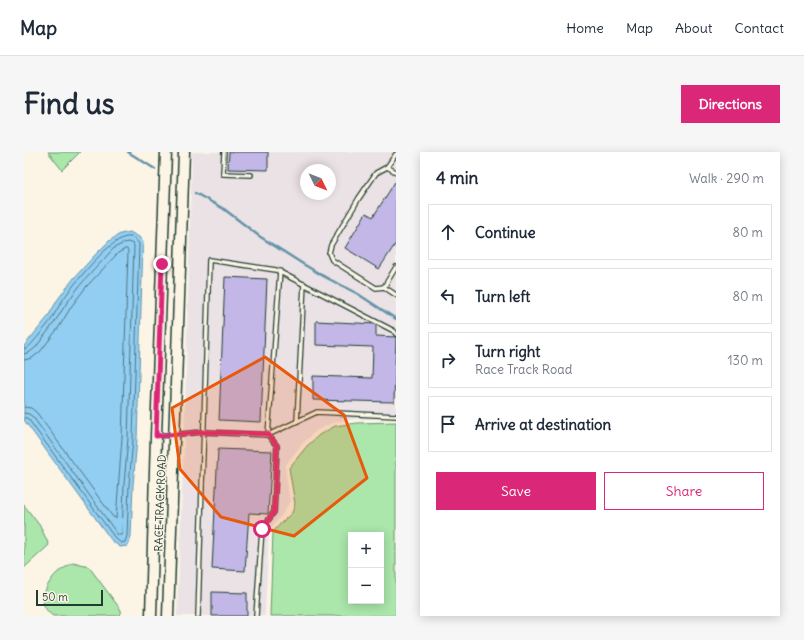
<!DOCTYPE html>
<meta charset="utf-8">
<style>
body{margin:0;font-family:Delius,sans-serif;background:#f6f6f7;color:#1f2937}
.controls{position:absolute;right:12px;bottom:12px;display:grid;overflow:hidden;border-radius:0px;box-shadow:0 2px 10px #0003}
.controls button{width:36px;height:36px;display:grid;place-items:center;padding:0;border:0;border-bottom:1px solid #e0e1e3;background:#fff;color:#1f2937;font:20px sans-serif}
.compass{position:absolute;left:276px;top:12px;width:36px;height:36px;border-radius:50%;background:#fff;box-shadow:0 2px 10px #0003;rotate:133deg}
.scale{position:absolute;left:12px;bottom:10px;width:67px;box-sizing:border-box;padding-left:4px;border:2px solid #1f3d34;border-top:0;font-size:11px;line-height:14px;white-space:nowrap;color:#1f3d34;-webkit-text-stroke:3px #fcf5e5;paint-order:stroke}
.stop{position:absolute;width:12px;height:12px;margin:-9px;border:3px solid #db2777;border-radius:50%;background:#fff}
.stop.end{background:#db2777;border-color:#fff;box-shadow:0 1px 4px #0008}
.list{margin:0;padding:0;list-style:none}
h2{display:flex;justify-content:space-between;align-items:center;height:52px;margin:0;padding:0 16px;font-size:17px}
h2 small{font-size:13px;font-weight:400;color:#747a83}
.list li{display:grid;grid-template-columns:26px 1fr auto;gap:12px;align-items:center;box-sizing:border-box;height:56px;margin:0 8px 8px;padding:0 8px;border:1px solid #e0e1e3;border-radius:0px}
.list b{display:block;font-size:15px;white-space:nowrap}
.list p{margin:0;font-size:13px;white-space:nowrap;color:#747a83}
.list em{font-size:13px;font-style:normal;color:#747a83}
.actions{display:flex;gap:8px;padding:12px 16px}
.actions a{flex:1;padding:9px 0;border:1px solid #db2777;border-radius:0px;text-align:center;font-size:14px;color:#db2777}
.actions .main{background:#db2777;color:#fff}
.icon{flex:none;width:22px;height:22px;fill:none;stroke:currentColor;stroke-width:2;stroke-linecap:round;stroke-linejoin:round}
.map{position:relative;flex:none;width:372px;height:464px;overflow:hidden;border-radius:0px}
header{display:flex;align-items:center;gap:24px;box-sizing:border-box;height:56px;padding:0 20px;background:#fff;border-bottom:1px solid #e0e1e3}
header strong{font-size:19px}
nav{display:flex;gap:22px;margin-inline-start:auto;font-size:14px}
.intro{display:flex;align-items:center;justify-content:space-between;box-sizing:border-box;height:96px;padding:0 24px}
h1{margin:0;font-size:28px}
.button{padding:10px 18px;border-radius:0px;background:#db2777;color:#fff;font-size:14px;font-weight:700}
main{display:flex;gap:24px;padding:0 24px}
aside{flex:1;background:#fff;border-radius:0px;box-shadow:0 2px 10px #0003}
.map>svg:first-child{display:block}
.built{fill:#ebe2e6;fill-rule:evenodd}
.green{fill:#abe6ab;stroke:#659270;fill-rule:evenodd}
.water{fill:#92cdf2;stroke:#6493a6}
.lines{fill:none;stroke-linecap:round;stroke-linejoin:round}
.shore{stroke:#4d7780;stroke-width:1}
.stream{stroke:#6493a6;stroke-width:2.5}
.building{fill:#c3b7e8;stroke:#1f3d34}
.service-casing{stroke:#1f3d34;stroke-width:6}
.secondary-casing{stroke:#1f3d34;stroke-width:13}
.service{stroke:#fcf5e5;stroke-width:3.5}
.secondary{stroke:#fcf5e5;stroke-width:10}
.route{stroke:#db2777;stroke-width:5}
.marked{fill:#e8590c;fill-opacity:0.2;stroke:#e8590c;stroke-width:3;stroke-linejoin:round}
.labels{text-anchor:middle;stroke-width:3;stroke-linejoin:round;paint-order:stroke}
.street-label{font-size:11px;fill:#1f3d34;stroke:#fcf5e5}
</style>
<header>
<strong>Map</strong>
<nav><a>Home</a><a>Map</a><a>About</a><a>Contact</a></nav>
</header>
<div class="intro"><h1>Find us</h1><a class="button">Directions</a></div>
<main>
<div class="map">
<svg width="372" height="464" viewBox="0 0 372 464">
<rect width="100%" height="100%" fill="#fcf5e5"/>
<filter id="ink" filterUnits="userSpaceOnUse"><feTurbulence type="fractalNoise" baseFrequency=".025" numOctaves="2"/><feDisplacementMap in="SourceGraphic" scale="8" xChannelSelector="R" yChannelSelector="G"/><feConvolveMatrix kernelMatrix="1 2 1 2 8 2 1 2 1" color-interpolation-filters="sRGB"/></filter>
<g filter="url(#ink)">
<path class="built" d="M 168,0 L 372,0 L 372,266 L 332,267 L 310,270 L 292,279 L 279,291 L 261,314 L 266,349 L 258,363 L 246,377 L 245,380 L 241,464 L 153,464 L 160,288 ZM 282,18 L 306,18 L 306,42 L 282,42 Z"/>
<g class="green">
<path d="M 24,0 L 56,0 L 38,18 Z"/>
<path d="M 372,270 L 372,464 L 246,464 L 249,380 L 259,369 L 268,361 L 271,352 L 265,316 L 283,294 L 295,283 L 311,274 L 333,271 ZM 327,383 L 357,383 L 357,449 L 327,449 Z"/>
<path d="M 0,353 L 16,374 L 25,393 L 0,416 Z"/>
<path d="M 49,411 L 65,415 L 97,458 L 95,464 L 29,464 C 16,454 17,445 25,431 C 28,428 29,424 33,421 C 38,417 44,414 49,411 Z"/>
</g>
<path class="water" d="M 106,80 L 115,85 L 119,90 L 113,287 L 109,333 L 107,384 L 105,392 L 103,394 L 96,395 L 88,389 L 0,268 L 0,194 L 23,166 L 34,147 L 50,126 L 72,102 L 85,89 L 96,82 Z"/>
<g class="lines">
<g class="shore">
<path d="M 0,197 C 1,197 2,197 3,196 C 6,195 24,172 27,168 C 31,162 34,155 38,149 C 47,136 89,81 106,85 C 110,85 113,89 115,92 L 109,287 L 105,333 L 103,384 L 101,390 L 97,391 L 91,386 L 5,268 L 3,266 L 0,266"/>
<path d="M 0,202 L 6,200 L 12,195 L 30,171 L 42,152 L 57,132 L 90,96 L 100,91 L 104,90 L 109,92 L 110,94 L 104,286 L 100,333 L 98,382 L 97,383 L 94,383 L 9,265 L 5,262 L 0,261"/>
<path d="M 0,208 L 8,206 L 16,200 L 35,175 L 47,155 L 62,135 L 94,101 L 101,97 L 103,97 L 104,99 L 98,286 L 92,366 L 89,365 L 13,261 L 7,256 L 0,255"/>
</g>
<g class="stream">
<path d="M 104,0 L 131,17"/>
<path d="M 171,41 L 200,57 L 235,84 L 279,112 L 301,125 L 334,142 L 372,167"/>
</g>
</g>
<g class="building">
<path d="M 205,0 L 244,0 L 244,18 L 204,17 Z"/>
<path d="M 371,30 L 372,31 L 372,91 L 355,117 L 321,96 L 342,61 L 349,65 Z"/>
<path d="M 201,125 L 243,127 L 237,270 L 195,268 Z"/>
<path d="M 292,169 L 352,172 L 352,184 L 372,185 L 370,250 L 289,248 L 289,224 L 348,226 L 349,195 L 292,193 Z"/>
<path d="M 194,297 L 248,299 L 244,362 L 225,361 L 221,419 L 188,417 Z"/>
<path d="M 188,440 L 223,441 L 223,464 L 188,464 Z"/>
</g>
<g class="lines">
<defs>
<g id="service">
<path d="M 200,0 L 199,22 L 227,23"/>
<path d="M 372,2 L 363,15 L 352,21 L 335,46 L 307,93 L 305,101 L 308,108 L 352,136 L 360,135 L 372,143"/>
<path d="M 363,15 L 372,20"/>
<path d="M 360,135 L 372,115"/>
<path d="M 273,269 L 280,132"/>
<path d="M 132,284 L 180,280 L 244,283 L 293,260 L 372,264"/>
<path d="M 174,464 L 185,108 L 252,118 L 370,179 L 372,182"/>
<path d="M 232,464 L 238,377 L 250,360 L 253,294 L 244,283 L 256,119"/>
</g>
<g id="secondary">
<path d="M 127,464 L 132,284 L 142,0"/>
<path d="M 144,464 L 160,0"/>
</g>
</defs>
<use href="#service" class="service-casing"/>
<use href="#secondary" class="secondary-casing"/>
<use href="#service" class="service"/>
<use href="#secondary" class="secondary"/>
</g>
</g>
<g class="lines" filter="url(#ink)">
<path class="route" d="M 138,112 L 132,284 L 180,280 L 244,282 L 253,294 L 250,360 L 238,377"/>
</g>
<path class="marked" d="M 241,205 L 320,263 L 343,326 L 270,384 L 197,365 L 156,317 L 148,256 Z"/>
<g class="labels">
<g class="street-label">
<text transform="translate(136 351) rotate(-88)" y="4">RACE TRACK ROAD</text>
</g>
</g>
</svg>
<div class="controls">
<button>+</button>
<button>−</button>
</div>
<svg class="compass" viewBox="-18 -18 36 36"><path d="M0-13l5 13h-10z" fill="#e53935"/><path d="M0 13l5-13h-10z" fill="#747a83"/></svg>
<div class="scale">50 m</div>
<div class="stop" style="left:238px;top:377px"></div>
<div class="stop end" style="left:138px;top:112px"></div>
</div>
<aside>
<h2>4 min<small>Walk · 290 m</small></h2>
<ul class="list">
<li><svg class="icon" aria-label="ahead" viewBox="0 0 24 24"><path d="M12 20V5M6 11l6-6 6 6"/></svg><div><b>Continue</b></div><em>80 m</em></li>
<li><svg class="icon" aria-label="left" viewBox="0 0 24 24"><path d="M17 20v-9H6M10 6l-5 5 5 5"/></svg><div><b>Turn left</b></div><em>80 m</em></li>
<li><svg class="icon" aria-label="right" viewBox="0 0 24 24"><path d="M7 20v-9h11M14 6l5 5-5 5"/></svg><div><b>Turn right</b><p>Race Track Road</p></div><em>130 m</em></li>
<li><svg class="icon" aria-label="arrive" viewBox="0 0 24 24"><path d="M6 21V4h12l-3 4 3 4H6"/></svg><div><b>Arrive at destination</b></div></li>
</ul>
<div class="actions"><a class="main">Save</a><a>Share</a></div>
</aside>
</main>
